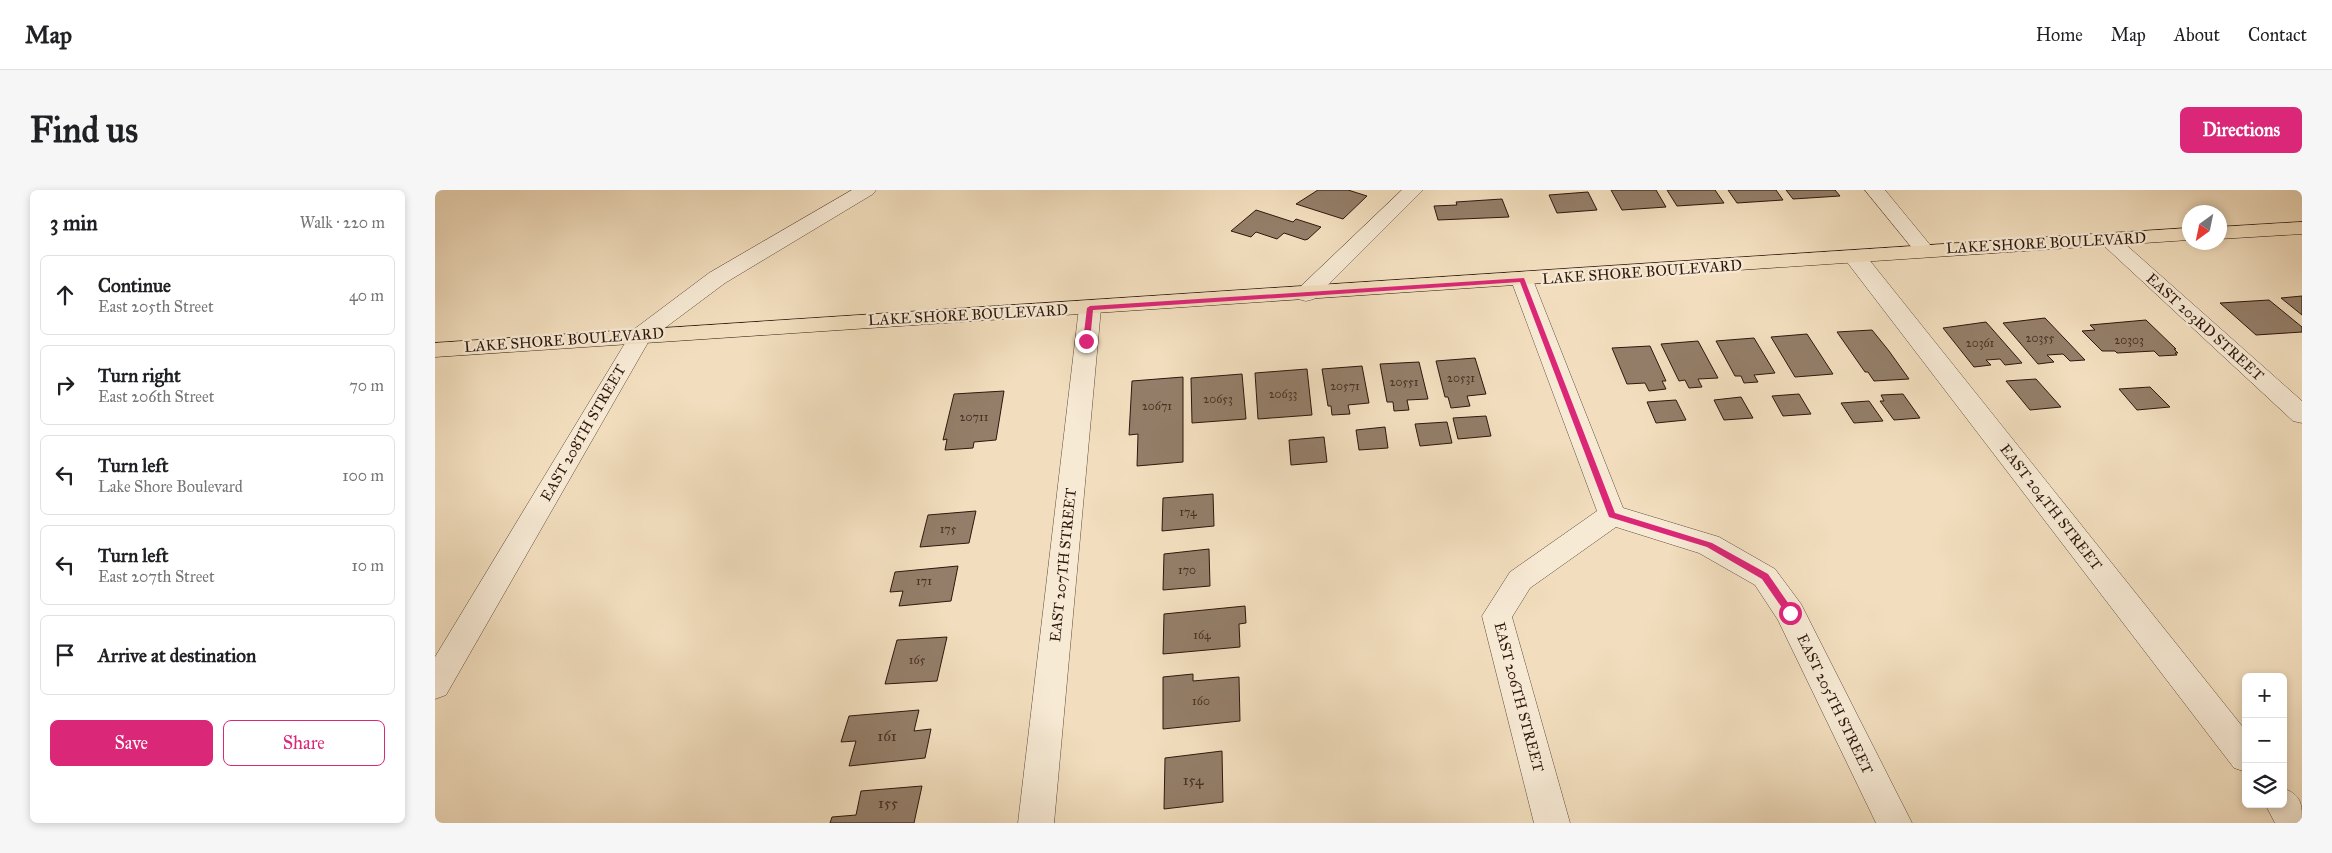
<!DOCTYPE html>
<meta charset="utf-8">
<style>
body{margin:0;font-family:"IM FELL Great Primer",serif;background:#f6f6f6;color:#202124}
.controls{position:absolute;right:15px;bottom:15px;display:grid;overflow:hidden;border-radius:8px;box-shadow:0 2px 8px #0003}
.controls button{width:45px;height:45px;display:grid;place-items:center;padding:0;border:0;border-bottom:1px solid #e0e0e0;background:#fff;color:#202124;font:25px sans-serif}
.compass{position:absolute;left:1747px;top:15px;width:45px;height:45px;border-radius:50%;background:#fff;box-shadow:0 2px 8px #0003;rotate:213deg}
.stop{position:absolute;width:15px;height:15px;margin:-11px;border:4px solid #db2777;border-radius:50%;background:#fff}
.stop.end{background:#db2777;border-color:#fff;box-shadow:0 1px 5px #0008}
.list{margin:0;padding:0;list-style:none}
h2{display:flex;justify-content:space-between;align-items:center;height:65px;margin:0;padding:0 20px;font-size:21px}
h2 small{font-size:16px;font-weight:400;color:#757577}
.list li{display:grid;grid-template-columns:32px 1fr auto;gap:15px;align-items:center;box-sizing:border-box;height:80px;margin:0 10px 10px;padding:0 10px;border:1px solid #e0e0e0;border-radius:8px}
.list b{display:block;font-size:19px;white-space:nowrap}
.list p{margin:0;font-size:16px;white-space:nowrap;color:#757577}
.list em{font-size:16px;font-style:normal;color:#757577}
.actions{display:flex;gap:10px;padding:15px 20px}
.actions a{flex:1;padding:11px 0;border:1px solid #db2777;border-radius:8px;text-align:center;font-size:18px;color:#db2777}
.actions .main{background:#db2777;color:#fff}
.icon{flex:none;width:28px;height:28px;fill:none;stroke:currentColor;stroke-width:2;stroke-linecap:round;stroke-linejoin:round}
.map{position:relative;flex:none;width:1867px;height:633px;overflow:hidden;border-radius:8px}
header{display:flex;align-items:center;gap:30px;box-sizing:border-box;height:70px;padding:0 25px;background:#fff;border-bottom:1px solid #e0e0e0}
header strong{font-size:24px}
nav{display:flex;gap:28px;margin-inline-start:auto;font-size:18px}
.intro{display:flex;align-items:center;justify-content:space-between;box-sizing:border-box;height:120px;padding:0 30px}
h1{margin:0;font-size:35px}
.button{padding:12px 22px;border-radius:8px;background:#db2777;color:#fff;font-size:18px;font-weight:700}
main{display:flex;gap:30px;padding:0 30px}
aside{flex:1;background:#fff;border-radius:8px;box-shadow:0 2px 8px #0003}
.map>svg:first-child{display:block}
.building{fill:#947e69;stroke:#2e170d}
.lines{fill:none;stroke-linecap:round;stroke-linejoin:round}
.minor-casing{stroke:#5f4939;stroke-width:1}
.primary-casing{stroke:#2e170d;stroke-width:1}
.minor{fill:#f7ead5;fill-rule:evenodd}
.primary{fill:#f2debe;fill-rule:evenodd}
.route{fill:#db2777}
.labels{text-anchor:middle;stroke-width:4.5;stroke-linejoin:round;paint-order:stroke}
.number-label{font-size:12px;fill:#483124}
.street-label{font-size:15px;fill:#2e170d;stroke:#f7ead5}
.near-number-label{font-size:15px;fill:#483124}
</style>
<header>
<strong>Map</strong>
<nav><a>Home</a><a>Map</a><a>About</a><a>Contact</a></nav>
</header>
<div class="intro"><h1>Find us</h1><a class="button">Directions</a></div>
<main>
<aside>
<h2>3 min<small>Walk · 220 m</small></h2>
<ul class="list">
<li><svg class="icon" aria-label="ahead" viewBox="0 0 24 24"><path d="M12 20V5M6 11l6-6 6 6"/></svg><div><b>Continue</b><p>East 205th Street</p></div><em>40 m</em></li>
<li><svg class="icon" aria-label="right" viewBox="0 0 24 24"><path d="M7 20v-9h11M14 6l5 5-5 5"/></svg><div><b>Turn right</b><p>East 206th Street</p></div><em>70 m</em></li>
<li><svg class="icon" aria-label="left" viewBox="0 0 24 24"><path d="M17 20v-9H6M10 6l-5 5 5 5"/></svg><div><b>Turn left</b><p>Lake Shore Boulevard</p></div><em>100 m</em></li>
<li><svg class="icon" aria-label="left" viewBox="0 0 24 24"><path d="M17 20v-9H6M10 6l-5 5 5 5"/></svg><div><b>Turn left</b><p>East 207th Street</p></div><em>10 m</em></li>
<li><svg class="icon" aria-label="arrive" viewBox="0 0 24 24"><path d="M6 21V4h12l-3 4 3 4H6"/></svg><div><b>Arrive at destination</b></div></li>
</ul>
<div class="actions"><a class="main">Save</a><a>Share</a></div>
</aside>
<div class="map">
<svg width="1867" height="633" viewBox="0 0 1867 633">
<rect width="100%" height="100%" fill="#f2debe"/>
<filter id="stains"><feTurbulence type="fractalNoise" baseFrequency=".004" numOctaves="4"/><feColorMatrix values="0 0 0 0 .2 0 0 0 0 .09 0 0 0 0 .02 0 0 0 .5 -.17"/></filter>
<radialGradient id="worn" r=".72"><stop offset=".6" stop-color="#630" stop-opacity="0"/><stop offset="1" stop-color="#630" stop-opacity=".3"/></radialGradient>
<g class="building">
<path d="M 883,0 L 913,0 L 932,6 L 908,29 L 861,14 Z"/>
<path d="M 1176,0 L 1221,0 L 1231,17 L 1187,20 Z"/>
<path d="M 1232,0 L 1280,0 L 1289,13 L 1242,16 Z"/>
<path d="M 1293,0 L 1341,0 L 1348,10 L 1302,13 Z"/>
<path d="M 1351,0 L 1400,0 L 1405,6 L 1358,9 Z"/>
<path d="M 1153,2 L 1162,20 L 1122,23 L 1114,5 Z"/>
<path d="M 1067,9 L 1074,27 L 1003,30 L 999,16 L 1022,15 L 1021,12 Z"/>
<path d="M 821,20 L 858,32 L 861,29 L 886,37 L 873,49 L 870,50 L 849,43 L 842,49 L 821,42 L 816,47 L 796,41 Z"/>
<path d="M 1867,106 L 1867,125 L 1846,108 Z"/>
<path d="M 1834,110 L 1867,137 L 1867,142 L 1821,145 L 1785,113 Z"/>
<path d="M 1610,128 L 1650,170 L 1635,171 L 1628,164 L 1612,165 L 1619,172 L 1603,174 L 1568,133 Z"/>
<path d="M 1711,130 L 1741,159 L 1739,159 L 1743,163 L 1740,163 L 1742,165 L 1724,166 L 1719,161 L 1682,163 L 1680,161 L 1667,161 L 1647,141 L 1660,140 L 1655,135 Z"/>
<path d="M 1551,132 L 1587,173 L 1570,175 L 1565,169 L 1551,170 L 1556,175 L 1539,177 L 1508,138 Z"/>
<path d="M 1437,140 L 1454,161 L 1474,189 L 1439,191 L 1433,182 L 1430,182 L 1402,142 Z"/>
<path d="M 1372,144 L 1398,184 L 1360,187 L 1336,147 Z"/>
<path d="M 1319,148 L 1340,183 L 1319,185 L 1323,192 L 1309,193 L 1306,186 L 1300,186 L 1281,151 Z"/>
<path d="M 1263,151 L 1283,188 L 1263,189 L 1267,197 L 1254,198 L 1250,190 L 1244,191 L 1226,154 Z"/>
<path d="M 1215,156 L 1231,191 L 1227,191 L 1231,199 L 1214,201 L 1210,193 L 1192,194 L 1177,158 Z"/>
<path d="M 1040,168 L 1051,204 L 1032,206 L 1035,216 L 1016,218 L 1013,207 L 1010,207 L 1001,171 Z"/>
<path d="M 984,172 L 993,209 L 972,210 L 974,220 L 959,221 L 958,212 L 952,212 L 945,174 Z"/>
<path d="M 927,176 L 934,213 L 913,215 L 915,224 L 897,225 L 896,216 L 893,216 L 887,179 Z"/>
<path d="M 872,179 L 877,225 L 823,229 L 820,183 Z"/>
<path d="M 807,184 L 811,229 L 757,233 L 756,188 Z"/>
<path d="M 748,187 L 748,272 L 702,276 L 703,244 L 694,245 L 697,191 Z"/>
<path d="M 1601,189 L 1626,217 L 1595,220 L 1571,191 Z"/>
<path d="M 1715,197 L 1735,217 L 1702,220 L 1684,199 Z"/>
<path d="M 569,201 L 561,250 L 539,252 L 538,258 L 510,260 L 512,249 L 508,250 L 519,204 Z"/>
<path d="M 1364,204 L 1376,224 L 1348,226 L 1337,206 Z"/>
<path d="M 1468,204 L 1485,228 L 1459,230 L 1445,211 L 1449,211 L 1446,205 Z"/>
<path d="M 1306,207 L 1318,228 L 1289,230 L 1279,210 Z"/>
<path d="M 1241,210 L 1251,230 L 1221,233 L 1212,212 Z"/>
<path d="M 1434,211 L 1448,231 L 1419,233 L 1406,213 Z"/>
<path d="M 1051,226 L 1056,246 L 1023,249 L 1018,228 Z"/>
<path d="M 1012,232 L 1017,253 L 985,256 L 980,234 Z"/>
<path d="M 950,237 L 953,258 L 924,260 L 921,240 Z"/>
<path d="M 889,247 L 892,272 L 856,275 L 854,250 Z"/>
<path d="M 778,304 L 779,336 L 727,341 L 728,308 Z"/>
<path d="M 541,321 L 534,353 L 485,357 L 493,325 Z"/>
<path d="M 774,359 L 775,396 L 728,400 L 729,364 Z"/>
<path d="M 523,376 L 516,411 L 464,416 L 468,401 L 455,402 L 460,382 Z"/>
<path d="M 810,416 L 811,433 L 804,434 L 805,457 L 728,464 L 729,424 Z"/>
<path d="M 512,447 L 502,491 L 450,494 L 462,450 Z"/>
<path d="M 758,484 L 758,491 L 804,487 L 805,531 L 728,539 L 728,487 Z"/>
<path d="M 484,520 L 479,541 L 496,539 L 490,568 L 414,576 L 421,551 L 406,552 L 414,526 Z"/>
<path d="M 787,561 L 788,612 L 729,619 L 730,568 Z"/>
<path d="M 487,596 L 479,633 L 395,633 L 397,627 L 421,625 L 426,601 Z"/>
</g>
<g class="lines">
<defs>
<g id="minor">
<path d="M 417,0 L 441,0 L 438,4 L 290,93 L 215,149 L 11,505 L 0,509 L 0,467 L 198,140 L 274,83 Z"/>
<path d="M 967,0 L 988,0 L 879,109 L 871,111 L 863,109 L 860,104 L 863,99 Z"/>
<path d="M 1430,0 L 1450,0 L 1496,56 L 1500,60 L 1496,64 L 1489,66 L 1482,64 Z"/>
<path d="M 1673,43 L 1680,45 L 1867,211 L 1867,233 L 1858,231 L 1666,53 L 1663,49 L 1666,45 Z"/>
<path d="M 1420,61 L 1428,62 L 1811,541 L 1811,582 L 1799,578 L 1412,72 L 1409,67 L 1412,62 Z"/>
<path d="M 1087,83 L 1095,85 L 1098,90 L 1188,318 L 1284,347 L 1340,379 L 1366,414 L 1477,633 L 1441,633 L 1343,430 L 1320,395 L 1264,363 L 1181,337 L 1095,398 L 1077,427 L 1135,633 L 1099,633 L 1047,426 L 1075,382 L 1162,321 L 1076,90 L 1079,85 Z"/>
<path d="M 655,111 L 663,113 L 666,118 L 619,633 L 583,633 L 644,118 L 647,113 Z"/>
<path d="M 1848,598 C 1867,606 1867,613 1867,633 L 1840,633 L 1830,614 L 1848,614 Z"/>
</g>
<g id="primary">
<path d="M 1867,32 L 1867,44 L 1784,49 L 1784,37 Z"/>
<path d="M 1754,38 L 1754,50 L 0,167 L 0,153 Z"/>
</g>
</defs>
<use href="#minor" class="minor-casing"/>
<use href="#primary" class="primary-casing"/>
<use href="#minor" class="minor"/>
<use href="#primary" class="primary"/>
</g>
<path class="route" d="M 1089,88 L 1180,323 L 1277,353 L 1333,384 L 1358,420 L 1358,425 L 1352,425 L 1327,389 L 1272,357 L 1174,327 L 1085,92 L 658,120 L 655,151 L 651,154 L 648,151 L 652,118 L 655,116 Z"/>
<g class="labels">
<g class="number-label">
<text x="1605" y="152">20355</text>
<text x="1694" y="154">20303</text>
<text x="1545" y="157">20361</text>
<text x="1026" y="192">20531</text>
<text x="969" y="196">20551</text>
<text x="910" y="200">20571</text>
<text x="848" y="208">20633</text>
<text x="783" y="213">20653</text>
<text x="722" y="220">20671</text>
<text x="539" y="231">20711</text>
<text x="753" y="326">174</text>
<text x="513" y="343">175</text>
<text x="752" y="384">170</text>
<text x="489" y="395">171</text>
<text x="767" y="449">164</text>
<text x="482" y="474">165</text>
<text x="766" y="515">160</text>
</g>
<g class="street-label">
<text transform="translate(1611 53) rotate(-3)" y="5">LAKE SHORE BOULEVARD</text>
<text transform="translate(1207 82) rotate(-4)" y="5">LAKE SHORE BOULEVARD</text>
<text transform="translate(533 125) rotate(-3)" y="5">LAKE SHORE BOULEVARD</text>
<text transform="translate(1770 137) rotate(42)" y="5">EAST 203RD STREET</text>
<text transform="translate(129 150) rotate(-4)" y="5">LAKE SHORE BOULEVARD</text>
<text transform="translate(148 243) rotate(-60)" y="5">EAST 208TH STREET</text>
<text transform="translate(1616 317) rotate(52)" y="5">EAST 204TH STREET</text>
<text transform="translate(628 375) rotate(-84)" y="5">EAST 207TH STREET</text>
<text transform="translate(1084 507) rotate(75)" y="5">EAST 206TH STREET</text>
<text transform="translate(1400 514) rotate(64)" y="5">EAST 205TH STREET</text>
</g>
<g class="near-number-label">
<text x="452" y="551">161</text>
<text x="758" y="595">154</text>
<text x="453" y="618">155</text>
</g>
</g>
<rect width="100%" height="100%" filter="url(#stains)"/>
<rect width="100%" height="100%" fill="url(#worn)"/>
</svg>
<div class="controls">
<button>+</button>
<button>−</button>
<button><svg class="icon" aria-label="layers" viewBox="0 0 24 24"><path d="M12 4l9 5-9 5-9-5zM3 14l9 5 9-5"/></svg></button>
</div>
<svg class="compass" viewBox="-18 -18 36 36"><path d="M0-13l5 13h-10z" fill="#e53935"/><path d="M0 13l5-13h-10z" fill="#757577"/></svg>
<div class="stop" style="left:1355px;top:423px"></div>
<div class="stop end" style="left:651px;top:151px"></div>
</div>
</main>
